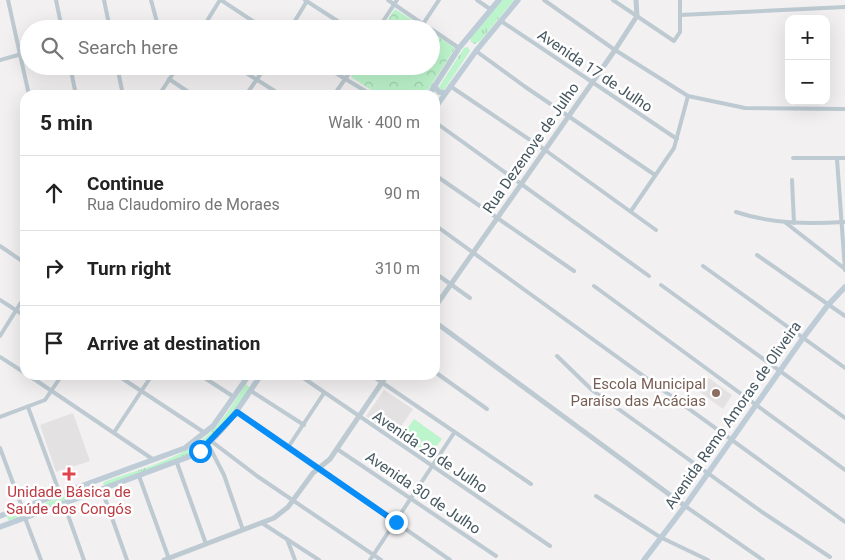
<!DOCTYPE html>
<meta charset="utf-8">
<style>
body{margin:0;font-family:Roboto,sans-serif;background:#f2f2f2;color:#222}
.controls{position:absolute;right:15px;top:15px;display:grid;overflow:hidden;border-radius:10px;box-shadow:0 5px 20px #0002}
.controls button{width:45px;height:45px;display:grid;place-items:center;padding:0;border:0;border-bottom:1px solid #e0e0e0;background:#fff;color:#222;font:25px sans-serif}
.stop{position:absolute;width:15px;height:15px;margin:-11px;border:4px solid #088cf6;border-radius:50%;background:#fff}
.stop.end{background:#088cf6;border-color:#fff;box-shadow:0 1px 5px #0008}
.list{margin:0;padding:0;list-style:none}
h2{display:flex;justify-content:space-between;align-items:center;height:65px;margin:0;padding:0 20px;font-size:21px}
h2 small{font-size:16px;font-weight:400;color:#767676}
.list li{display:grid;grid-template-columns:32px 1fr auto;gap:15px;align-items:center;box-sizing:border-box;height:75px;padding:0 20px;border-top:1px solid #e0e0e0}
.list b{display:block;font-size:19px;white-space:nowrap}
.list p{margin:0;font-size:16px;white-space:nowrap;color:#767676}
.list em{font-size:16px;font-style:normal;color:#767676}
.icon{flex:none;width:28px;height:28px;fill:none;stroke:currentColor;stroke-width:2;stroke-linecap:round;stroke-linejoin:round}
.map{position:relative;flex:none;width:845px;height:560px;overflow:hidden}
.search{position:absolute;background:#fff;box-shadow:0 5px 20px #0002;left:20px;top:20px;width:420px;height:55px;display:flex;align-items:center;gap:12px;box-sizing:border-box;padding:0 18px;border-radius:28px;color:#767676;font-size:19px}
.panel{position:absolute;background:#fff;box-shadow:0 5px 20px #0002;left:20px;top:90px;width:420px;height:290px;border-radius:15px}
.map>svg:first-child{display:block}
.education{fill:#e4e1e3}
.grass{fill:url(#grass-tufts)}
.park{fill:url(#park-crowns)}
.garden{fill:#bcf4cb}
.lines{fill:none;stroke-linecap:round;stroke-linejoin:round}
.minor{stroke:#bdcad1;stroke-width:4}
.tertiary{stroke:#bdcad1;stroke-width:5}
.secondary{stroke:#bdccd6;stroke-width:5.5}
.route{stroke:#088cf6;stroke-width:6}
.education-dot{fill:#8d6e63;stroke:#fff;stroke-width:2}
.health-dot{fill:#e0444e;stroke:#fff;stroke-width:2}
.labels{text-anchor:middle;stroke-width:5;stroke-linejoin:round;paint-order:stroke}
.street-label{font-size:15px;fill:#465760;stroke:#fff}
.education-label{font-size:15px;fill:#785e54;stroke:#fff;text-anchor:end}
.health-label{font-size:15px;fill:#be3a42;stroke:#fff}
</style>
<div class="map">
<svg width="845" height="560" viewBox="0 0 845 560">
<defs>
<pattern id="grass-tufts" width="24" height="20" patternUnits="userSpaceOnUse" patternTransform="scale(1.25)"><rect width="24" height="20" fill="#bcf4cb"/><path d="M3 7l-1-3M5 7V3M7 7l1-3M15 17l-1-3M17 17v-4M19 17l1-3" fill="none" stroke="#a3d3b1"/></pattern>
<pattern id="park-crowns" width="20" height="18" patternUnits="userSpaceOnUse" patternTransform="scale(1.25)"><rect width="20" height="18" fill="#bcf4cb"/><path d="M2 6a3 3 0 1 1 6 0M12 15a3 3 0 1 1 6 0" fill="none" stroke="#a3d3b1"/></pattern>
</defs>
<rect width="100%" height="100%" fill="#f3f0f1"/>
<g class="education">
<path d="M 709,378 L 732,395 L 723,409 L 700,392 Z"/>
<path d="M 384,390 L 413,409 L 395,435 L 366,416 Z"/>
<path d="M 73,413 L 90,461 L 56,472 L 40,425 Z"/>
</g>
<g class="grass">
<path d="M 502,0 L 514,0 L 480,41 L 475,44 L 472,43 L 470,38 Z"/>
<path d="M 468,47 L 470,51 L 444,90 L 441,90 L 439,87 L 464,48 Z"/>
<path d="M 246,384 L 250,388 C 237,406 224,428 207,443 C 182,465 137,475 105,486 L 103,484 L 104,482 C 136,470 176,461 203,439 C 221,425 233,403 246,384 Z"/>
<path d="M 75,492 L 77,493 L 76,496 L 9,521 L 7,517 Z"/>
</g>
<g class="park">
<path d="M 395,9 L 426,29 L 382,29 Z"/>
<path d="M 431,32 L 455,48 L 425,95 L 379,95 L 351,77 L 358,66 L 431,66 Z"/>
</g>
<path class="garden" d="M 414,419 L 442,439 L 429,456 L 401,437 Z"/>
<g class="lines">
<g class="minor">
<path d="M 8,0 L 29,95"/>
<path d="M 56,0 L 62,29"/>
<path d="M 104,0 L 110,29"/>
<path d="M 151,0 L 158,26"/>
<path d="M 221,0 L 265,29"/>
<path d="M 305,0 L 350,29"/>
<path d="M 388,0 L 430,29"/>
<path d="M 477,0 L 490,9"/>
<path d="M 544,0 L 615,50 L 688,96 L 745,108 L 845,109"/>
<path d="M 613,0 L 674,41 L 680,32 L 680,0"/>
<path d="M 680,15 L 845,7"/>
<path d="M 501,21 L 677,139"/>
<path d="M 423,24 L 439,0"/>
<path d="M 141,29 L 158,26 L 172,29"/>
<path d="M 202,29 L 220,0"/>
<path d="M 290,29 L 307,1"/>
<path d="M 378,29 L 397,0"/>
<path d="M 431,29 L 459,48"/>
<path d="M 476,51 L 524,86 L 655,175"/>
<path d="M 0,60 L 29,52"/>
<path d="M 70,66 L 76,95"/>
<path d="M 117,66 L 123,95"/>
<path d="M 235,66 L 281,95"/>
<path d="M 324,66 L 372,95"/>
<path d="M 169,79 L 193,95"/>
<path d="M 450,86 L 545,150 L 656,230"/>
<path d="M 159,95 L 178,66"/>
<path d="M 246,95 L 266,66"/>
<path d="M 334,95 L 354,66"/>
<path d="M 435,122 L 649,276"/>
<path d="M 793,158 L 845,158"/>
<path d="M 837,159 L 845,270"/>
<path d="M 435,175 L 574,271"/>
<path d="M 792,180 L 794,223"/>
<path d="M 631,211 L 674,148 L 688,96"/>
<path d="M 736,212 C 772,224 808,224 845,222"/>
<path d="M 786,223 L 845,269"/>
<path d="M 435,225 L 845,522"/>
<path d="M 0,246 L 25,263"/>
<path d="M 757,255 L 845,316"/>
<path d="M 703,266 L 845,368"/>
<path d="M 435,273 L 470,298"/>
<path d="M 661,285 L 845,418"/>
<path d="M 594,286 L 845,470"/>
<path d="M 0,300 L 25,316"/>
<path d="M 0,336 L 25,296"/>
<path d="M 557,356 L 592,390 L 762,512 L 830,557"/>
<path d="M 0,357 L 25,373"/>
<path d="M 435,372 L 487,409"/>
<path d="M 28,375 L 154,460"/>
<path d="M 117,375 L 205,433"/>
<path d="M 200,375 L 234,397"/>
<path d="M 299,375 L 550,546"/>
<path d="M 371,375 L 531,484"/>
<path d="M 251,391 L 304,425"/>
<path d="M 28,407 L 60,494"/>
<path d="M 237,412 L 450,560"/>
<path d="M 0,417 L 45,400 L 62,375"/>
<path d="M 115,431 L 152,375"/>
<path d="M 211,441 L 257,476 L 381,560"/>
<path d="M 208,444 L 224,475 L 243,530"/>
<path d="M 289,446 L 324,393"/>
<path d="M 0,448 L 22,507"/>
<path d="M 337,449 L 496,556"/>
<path d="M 177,463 L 206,544"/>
<path d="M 139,476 L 169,559"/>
<path d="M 102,490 L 127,560"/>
<path d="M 596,496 L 660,537 L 708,560"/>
<path d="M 64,504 L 84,560"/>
<path d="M 685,506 L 763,560"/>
<path d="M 25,518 L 41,560"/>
<path d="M 262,523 L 319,560"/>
<path d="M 287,539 L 295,560"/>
<path d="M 370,560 L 454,433"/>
</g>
<g class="tertiary">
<path d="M 435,307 L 615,50 L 637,16 L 636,0"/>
<path d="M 435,322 L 685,506"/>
<path d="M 164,560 L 274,518 L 288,507 L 313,473 L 330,459 L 387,375"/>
</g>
<g class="secondary">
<path d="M 434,86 L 439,92 L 445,93"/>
<path d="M 429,95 L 459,48 L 499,0"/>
<path d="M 435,108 L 476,51 L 518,0"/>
<path d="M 0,516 L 185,448 L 213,426 L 249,375"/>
<path d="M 0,527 L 191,456 C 223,437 240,405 261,375"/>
<path d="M 644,560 L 685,506 L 803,338 L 828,305 L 845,287"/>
</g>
</g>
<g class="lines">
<path class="route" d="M 200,451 L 237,412 L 396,522"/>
</g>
<circle class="education-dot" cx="716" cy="393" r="5"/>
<path class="health-dot" d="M66.5 466.5h5v5h5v5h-5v5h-5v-5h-5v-5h5z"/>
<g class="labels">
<g class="street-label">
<text transform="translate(595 71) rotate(34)" y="5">Avenida 17 de Julho</text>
<text transform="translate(531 148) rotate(-55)" y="5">Rua Dezenove de Julho</text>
<text transform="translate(733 415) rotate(-55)" y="5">Avenida Remo Amoras de Oliveira</text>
<text transform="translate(430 452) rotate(34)" y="5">Avenida 29 de Julho</text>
<text transform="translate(423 493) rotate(34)" y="5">Avenida 30 de Julho</text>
</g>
<g class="education-label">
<text x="706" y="389">Escola Municipal<tspan x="706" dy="17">Paraíso das Acácias</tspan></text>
</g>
<g class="health-label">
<text x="69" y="497">Unidade Básica de<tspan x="69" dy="17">Saúde dos Congós</tspan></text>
</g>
</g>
</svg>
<div class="controls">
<button>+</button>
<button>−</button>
</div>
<div class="stop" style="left:200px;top:451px"></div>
<div class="stop end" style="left:396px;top:522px"></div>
<div class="search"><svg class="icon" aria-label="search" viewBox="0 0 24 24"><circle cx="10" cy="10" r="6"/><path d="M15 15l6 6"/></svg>Search here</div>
<section class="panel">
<h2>5 min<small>Walk · 400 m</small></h2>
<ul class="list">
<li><svg class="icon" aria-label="ahead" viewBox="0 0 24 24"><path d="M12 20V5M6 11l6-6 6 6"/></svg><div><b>Continue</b><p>Rua Claudomiro de Moraes</p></div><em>90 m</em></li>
<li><svg class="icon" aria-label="right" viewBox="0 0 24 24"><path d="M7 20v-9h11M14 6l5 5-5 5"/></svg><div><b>Turn right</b></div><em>310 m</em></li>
<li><svg class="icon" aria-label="arrive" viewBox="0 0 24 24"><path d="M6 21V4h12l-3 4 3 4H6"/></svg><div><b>Arrive at destination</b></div></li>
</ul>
</section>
</div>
